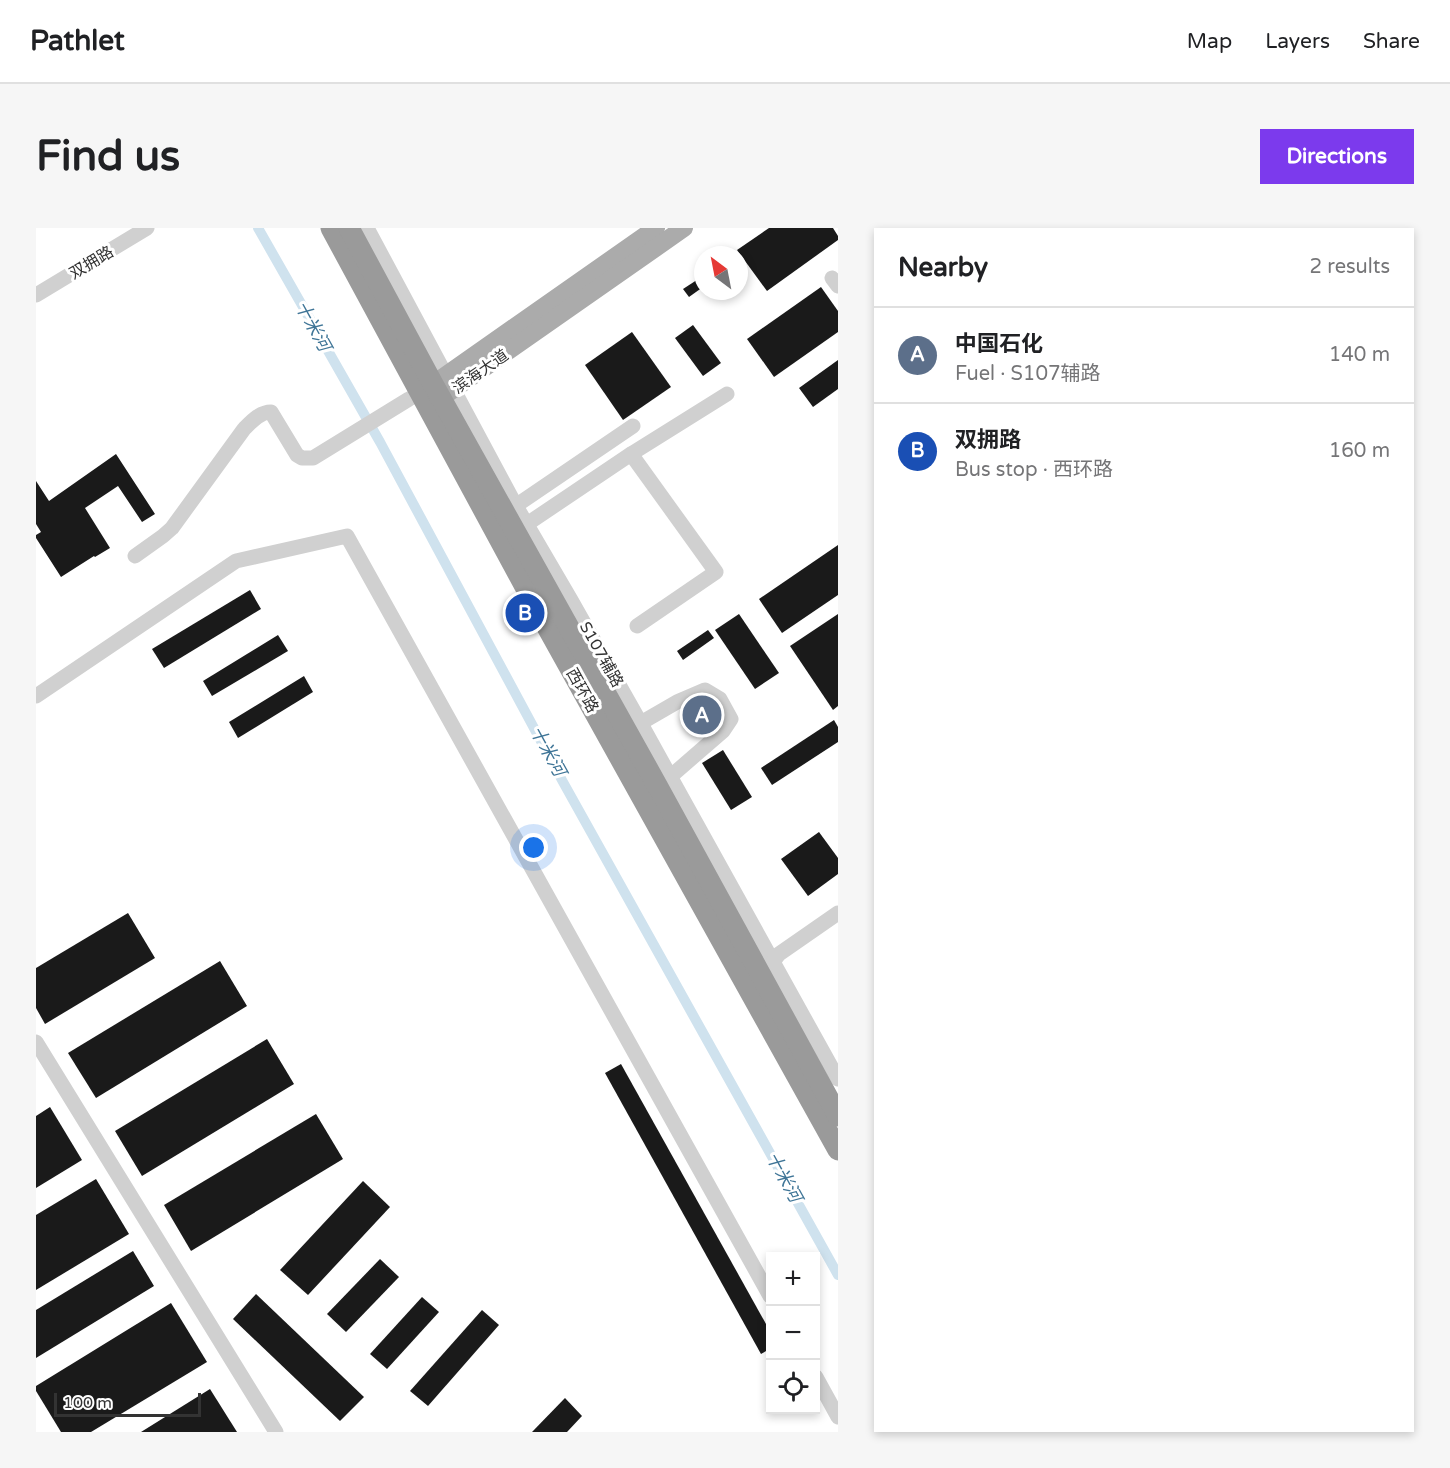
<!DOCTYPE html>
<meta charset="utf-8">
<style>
body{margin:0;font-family:"Varela Round","Noto Sans SC",sans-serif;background:#f6f6f6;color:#202124}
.controls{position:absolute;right:18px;bottom:18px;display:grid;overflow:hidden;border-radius:0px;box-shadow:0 3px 9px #0003}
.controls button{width:54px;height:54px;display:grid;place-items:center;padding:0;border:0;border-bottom:2px solid #e0e0e0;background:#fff;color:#202124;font:30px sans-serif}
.compass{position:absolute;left:658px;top:18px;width:54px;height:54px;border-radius:50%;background:#fff;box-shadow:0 3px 9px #0003;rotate:328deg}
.scale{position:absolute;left:18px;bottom:15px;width:147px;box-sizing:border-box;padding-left:6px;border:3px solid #333;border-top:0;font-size:16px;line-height:21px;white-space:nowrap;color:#333;-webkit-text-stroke:4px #fff;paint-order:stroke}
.you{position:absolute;left:498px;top:620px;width:21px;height:21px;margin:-15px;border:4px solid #fff;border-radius:50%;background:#1a73e8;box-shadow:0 0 0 9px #1a73e833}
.badge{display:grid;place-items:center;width:39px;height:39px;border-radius:50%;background:#7c3aed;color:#fff;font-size:20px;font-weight:700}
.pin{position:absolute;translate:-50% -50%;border:3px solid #fff;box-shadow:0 2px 6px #0006}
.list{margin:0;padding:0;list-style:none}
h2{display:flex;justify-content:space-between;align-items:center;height:78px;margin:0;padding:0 24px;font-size:26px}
h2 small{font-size:20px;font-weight:400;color:#757577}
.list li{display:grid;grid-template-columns:39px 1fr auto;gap:18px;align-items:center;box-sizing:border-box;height:96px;padding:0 24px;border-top:2px solid #e0e0e0}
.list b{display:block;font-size:22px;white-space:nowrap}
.list p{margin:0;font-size:20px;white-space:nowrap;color:#757577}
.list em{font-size:20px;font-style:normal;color:#757577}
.icon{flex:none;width:33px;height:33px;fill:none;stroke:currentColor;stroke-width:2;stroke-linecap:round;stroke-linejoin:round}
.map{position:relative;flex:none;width:802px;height:1204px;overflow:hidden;border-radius:0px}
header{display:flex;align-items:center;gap:36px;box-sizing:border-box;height:84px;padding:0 30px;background:#fff;border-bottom:2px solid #e0e0e0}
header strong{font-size:28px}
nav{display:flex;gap:33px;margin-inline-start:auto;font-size:21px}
.intro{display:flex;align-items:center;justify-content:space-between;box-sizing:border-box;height:144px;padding:0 36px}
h1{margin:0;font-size:42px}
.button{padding:15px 27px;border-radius:0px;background:#7c3aed;color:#fff;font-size:21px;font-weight:700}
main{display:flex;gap:36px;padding:0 36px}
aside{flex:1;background:#fff;border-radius:0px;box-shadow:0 3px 9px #0003}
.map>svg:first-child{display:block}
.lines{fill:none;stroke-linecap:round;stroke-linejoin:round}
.canal{stroke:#cfe2ee;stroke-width:10}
.building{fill:#1a1a1a}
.minor{stroke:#d0d0d0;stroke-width:15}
.major{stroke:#ababab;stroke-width:18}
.highway{stroke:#9a9a9a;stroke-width:21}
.labels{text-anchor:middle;stroke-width:6;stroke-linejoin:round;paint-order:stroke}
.street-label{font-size:16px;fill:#333;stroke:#fff}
.water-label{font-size:18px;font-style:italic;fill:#3f7597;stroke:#fff}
</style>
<header>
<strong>Pathlet</strong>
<nav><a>Map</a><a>Layers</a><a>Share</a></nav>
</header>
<div class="intro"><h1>Find us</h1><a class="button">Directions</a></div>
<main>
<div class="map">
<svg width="802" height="1204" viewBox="0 0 802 1204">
<rect width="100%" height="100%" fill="#fff"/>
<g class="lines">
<path class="canal" d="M 222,0 L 344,214 L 527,554 L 802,1047"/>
</g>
<g class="building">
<path d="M 733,0 L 797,0 L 802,8 L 802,12 L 731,63 L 701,22 Z"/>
<path d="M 667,48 L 667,59 L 653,69 L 647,61 Z"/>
<path d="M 785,59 L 802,83 L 802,104 L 738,149 L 711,111 Z"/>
<path d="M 657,97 L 685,135 L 667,148 L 639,110 Z"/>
<path d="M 596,104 L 635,159 L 587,192 L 549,137 Z"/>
<path d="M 802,132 L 802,161 L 777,179 L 763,160 Z"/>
<path d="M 80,226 L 119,286 L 106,294 L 82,258 L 49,280 L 74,320 L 59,329 L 58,328 L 25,349 L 0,310 L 0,307 L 5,304 L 0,296 L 0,253 L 13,273 Z"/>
<path d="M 802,317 L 802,367 L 746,405 L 723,371 Z"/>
<path d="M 214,362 L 225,381 L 128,440 L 116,421 Z"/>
<path d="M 703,386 L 743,445 L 719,461 L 679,402 Z"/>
<path d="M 802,386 L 802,478 L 797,482 L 754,418 Z"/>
<path d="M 672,402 L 678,410 L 647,432 L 641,423 Z"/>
<path d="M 242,407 L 252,423 L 176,468 L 167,453 Z"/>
<path d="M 268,448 L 277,464 L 202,510 L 193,494 Z"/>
<path d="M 798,492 L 802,499 L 802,514 L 736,557 L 725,540 Z"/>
<path d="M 687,522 L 716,569 L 695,582 L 666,535 Z"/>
<path d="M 783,604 L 802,630 L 802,646 L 772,668 L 745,631 Z"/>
<path d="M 92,685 L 119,730 L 9,796 L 0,780 L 0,740 Z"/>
<path d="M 184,733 L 211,778 L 60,870 L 32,825 Z"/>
<path d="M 231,811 L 258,856 L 106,948 L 79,903 Z"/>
<path d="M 585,836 L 735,1105 L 735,1120 L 725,1126 L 569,845 Z"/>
<path d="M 14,879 L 46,932 L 0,960 L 0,888 Z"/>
<path d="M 280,886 L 307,931 L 155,1023 L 128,977 Z"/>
<path d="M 60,951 L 93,1006 L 0,1062 L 0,987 Z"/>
<path d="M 327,953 L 354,979 L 272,1067 L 244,1042 Z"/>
<path d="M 97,1023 L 118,1058 L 0,1130 L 0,1082 Z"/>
<path d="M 344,1031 L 363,1049 L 310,1104 L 291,1086 Z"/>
<path d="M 220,1066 L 328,1169 L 304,1193 L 197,1091 Z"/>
<path d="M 386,1069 L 403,1084 L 351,1141 L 334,1126 Z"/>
<path d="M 135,1075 L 171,1134 L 55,1204 L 25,1204 L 0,1163 L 0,1158 Z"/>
<path d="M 446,1082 L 463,1097 L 392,1178 L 374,1163 Z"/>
<path d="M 174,1161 L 201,1204 L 105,1204 Z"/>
<path d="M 529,1170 L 546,1188 L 531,1204 L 496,1204 Z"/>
</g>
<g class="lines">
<g class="minor">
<path d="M 331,0 L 480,278 L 535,372 L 604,494 L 802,851"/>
<path d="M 796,50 L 802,58"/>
<path d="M 0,67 L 111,0"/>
<path d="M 595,226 L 680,344 L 601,398"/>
<path d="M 472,283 L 597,198"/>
<path d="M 482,301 L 491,296 L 595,226 L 691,166"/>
<path d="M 99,328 L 127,308 L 136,300 L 208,201 C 216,193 224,184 235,184 L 261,227 L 266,230 L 277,230 L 373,171 L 384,165"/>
<path d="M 0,468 L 200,333 L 311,308 L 734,1068"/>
<path d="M 596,500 L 641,474 L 669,462 L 684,471 L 695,491 L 687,503 L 627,555"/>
<path d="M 731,742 L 743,726 L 802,685"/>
<path d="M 0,814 L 240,1204"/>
<path d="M 780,1149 L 802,1189"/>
</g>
<g class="major">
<path d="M 386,164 L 620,0"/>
<path d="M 392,167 L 405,170 L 648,0"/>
</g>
<g class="highway">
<path d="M 295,0 L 506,390 L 802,922"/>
<path d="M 313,0 L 397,156 L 622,559 L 802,888"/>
</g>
</g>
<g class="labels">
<g class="street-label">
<text transform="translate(55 34) rotate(-31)" y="6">双拥路</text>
<text transform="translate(444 143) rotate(-35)" y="6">滨海大道</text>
<text transform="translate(566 426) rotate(61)" y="6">S107辅路</text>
<text transform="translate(547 462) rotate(61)" y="6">西环路</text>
</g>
<g class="water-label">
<text transform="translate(277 98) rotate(61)" y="6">十米河</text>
<text transform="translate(512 523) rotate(61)" y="6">十米河</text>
<text transform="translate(748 949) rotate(61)" y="6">十米河</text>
</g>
</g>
</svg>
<div class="controls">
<button>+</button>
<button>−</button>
<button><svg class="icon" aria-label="locate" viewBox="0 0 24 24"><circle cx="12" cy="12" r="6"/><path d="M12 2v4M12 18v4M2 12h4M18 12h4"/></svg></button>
</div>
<svg class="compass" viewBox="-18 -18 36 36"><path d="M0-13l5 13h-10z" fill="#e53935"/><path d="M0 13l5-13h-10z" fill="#757577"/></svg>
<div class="scale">100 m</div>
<div class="you"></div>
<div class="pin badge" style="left:666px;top:487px;background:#5c6f8a">A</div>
<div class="pin badge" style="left:489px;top:385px;background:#1a4fb4">B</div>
</div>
<aside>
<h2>Nearby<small>2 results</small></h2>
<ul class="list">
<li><span class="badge" style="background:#5c6f8a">A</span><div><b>中国石化</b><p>Fuel · S107辅路</p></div><em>140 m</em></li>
<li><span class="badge" style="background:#1a4fb4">B</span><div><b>双拥路</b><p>Bus stop · 西环路</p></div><em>160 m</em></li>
</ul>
</aside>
</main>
